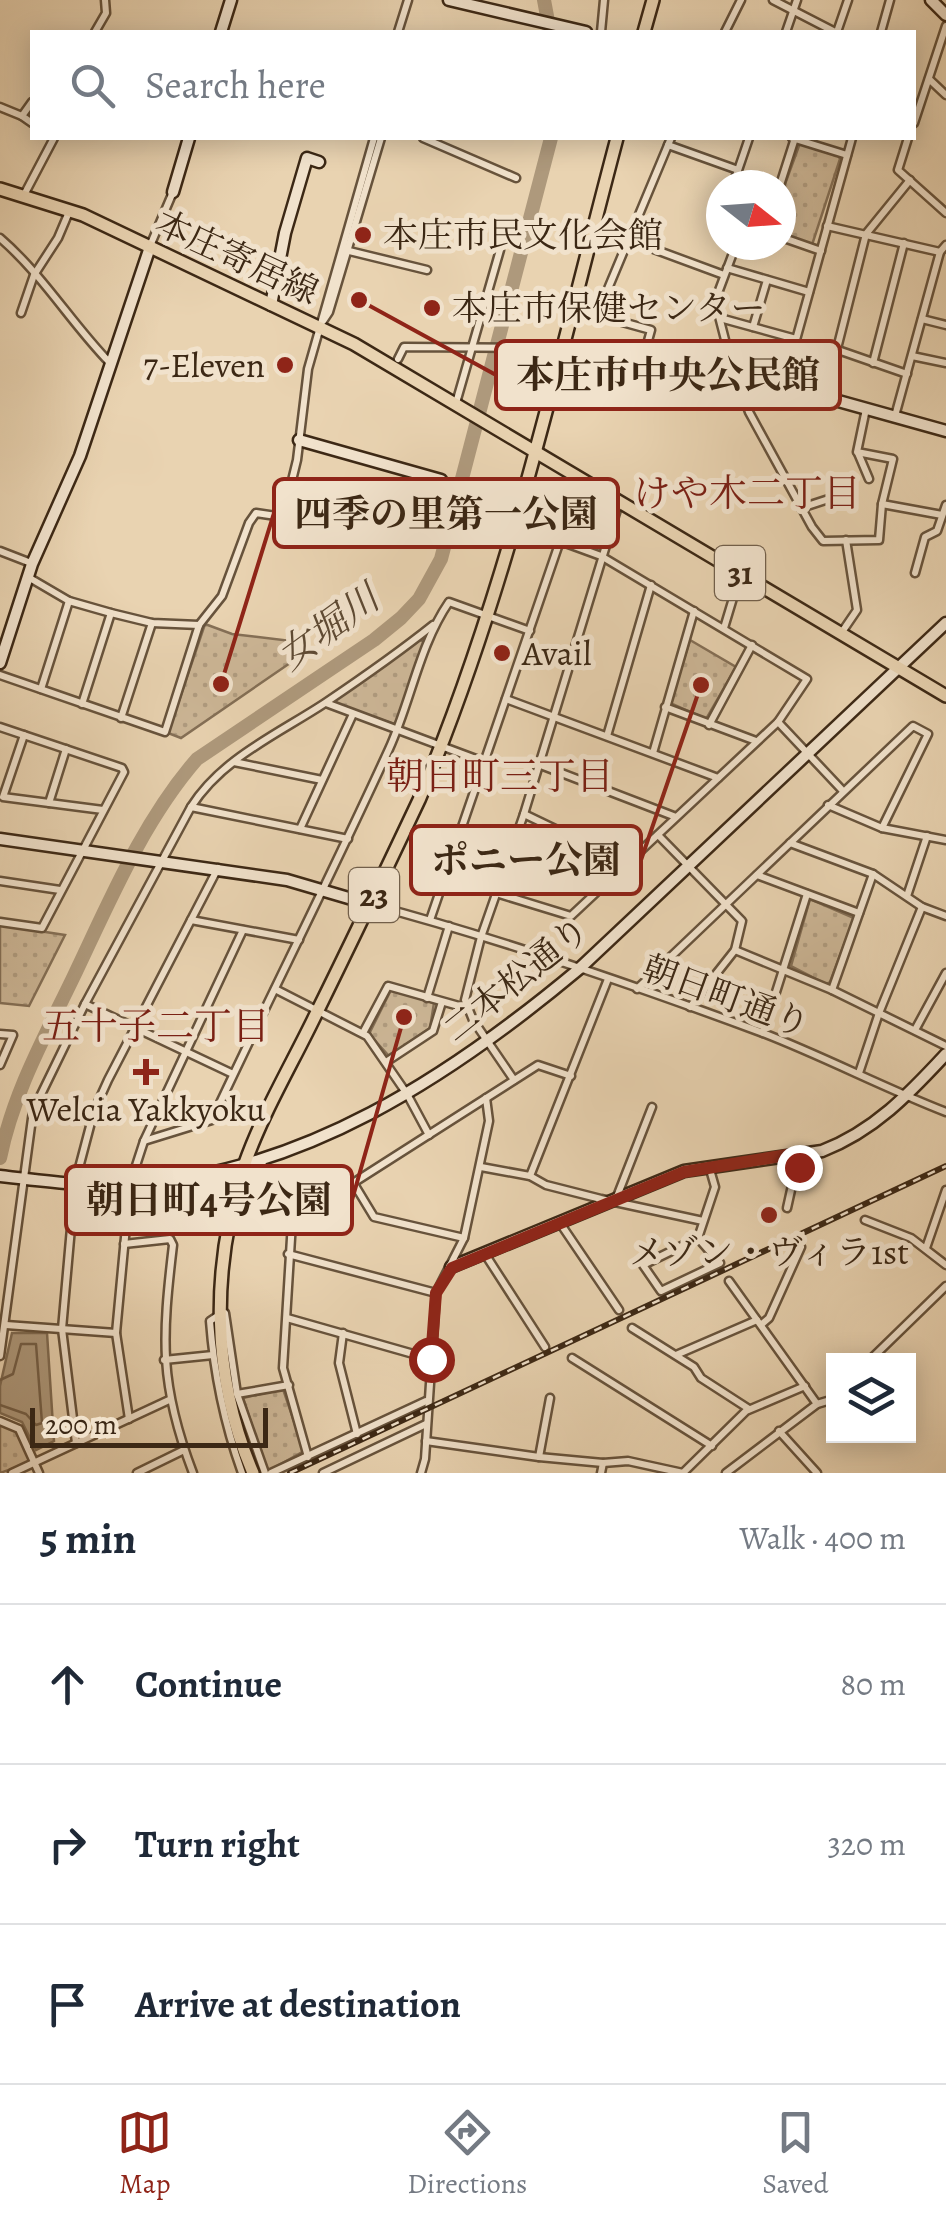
<!DOCTYPE html>
<meta charset="utf-8">
<style>
body{margin:0;font-family:Alegreya,"Noto Serif JP",serif;background:#f2f2f3;color:#1f2937}
.controls{position:absolute;right:30px;bottom:30px;display:grid;overflow:hidden;border-radius:0px;box-shadow:0 5px 25px #0003}
.controls button{width:90px;height:90px;display:grid;place-items:center;padding:0;border:0;border-bottom:2px solid #e0e1e3;background:#fff;color:#1f2937;font:50px sans-serif}
.compass{position:absolute;left:706px;top:170px;width:90px;height:90px;border-radius:50%;background:#fff;box-shadow:0 5px 25px #0003;rotate:107deg}
.scale{position:absolute;left:30px;bottom:25px;width:238px;box-sizing:border-box;padding-left:10px;border:5px solid #3c2815;border-top:0;font-size:28px;line-height:35px;white-space:nowrap;color:#3c2815;-webkit-text-stroke:8px #f1e2cc;paint-order:stroke}
.stop{position:absolute;width:30px;height:30px;margin:-22px;border:8px solid #8f2418;border-radius:50%;background:#fff}
.stop.end{background:#8f2418;border-color:#fff;box-shadow:0 2px 10px #0008}
.list{margin:0;padding:0;list-style:none}
h2{display:flex;justify-content:space-between;align-items:center;height:130px;margin:0;padding:0 40px;font-size:42px}
h2 small{font-size:32px;font-weight:400;color:#747a83}
.list li{display:grid;grid-template-columns:65px 1fr auto;gap:30px;align-items:center;box-sizing:border-box;height:160px;padding:0 40px;border-top:2px solid #e0e1e3}
.list b{display:block;font-size:38px;white-space:nowrap}
.list em{font-size:32px;font-style:normal;color:#747a83}
.icon{flex:none;width:55px;height:55px;fill:none;stroke:currentColor;stroke-width:2;stroke-linecap:round;stroke-linejoin:round}
.map{position:relative;flex:none;width:946px;height:1473px;overflow:hidden}
.search{position:absolute;background:#fff;box-shadow:0 5px 25px #0003;left:30px;right:30px;top:30px;height:110px;display:flex;align-items:center;gap:25px;box-sizing:border-box;padding:0 35px;border-radius:0px;color:#747a83;font-size:38px}
.sheet{height:610px;background:#fff}
nav{display:flex;justify-content:space-around;align-items:center;box-sizing:border-box;height:140px;border-top:2px solid #e0e1e3;background:#fff;font-size:28px;color:#747a83}
nav a{display:grid;justify-items:center;gap:5px}
nav .on{color:#8f2418}
.map>svg:first-child{display:block}
.park{fill:url(#park-dots);stroke:#846f56;stroke-width:2.5}
.water{fill:#ae997c;stroke:#806c53;stroke-width:2.5}
.lines{fill:none;stroke-linecap:round;stroke-linejoin:round}
.shore{stroke:#756048;stroke-width:2.5}
.river{stroke:#ae997c;stroke-width:14}
.street-casing{stroke:#67533c;stroke-width:11}
.secondary-casing{stroke:#3c2815;stroke-width:15}
.primary-casing{stroke:#3c2815;stroke-width:16}
.street{stroke:#f1e2cc;stroke-width:6}
.secondary{stroke:#f1e2cc;stroke-width:10}
.primary{stroke:#e9d3b1;stroke-width:11}
.rail-casing{stroke:#3c2815;stroke-width:6}
.rail{stroke:#f1e2cc;stroke-width:2.5;stroke-dasharray:8;stroke-linecap:butt}
.route{stroke:#8f2418;stroke-width:12}
.poi-dot{fill:#8f2418;stroke:#f1e2cc;stroke-width:4}
.labels{text-anchor:middle;stroke-width:10;stroke-linejoin:round;paint-order:stroke}
.shield{fill:#f1e2cc;stroke:#72604c;stroke-width:2.5}
.shield-label{font-size:32px;font-weight:bold;fill:#3c2815}
.poi-label{font-size:35px;fill:#3c2815;stroke:#f1e2cc;text-anchor:start}
.street-label{font-size:35px;fill:#3c2815;stroke:#f1e2cc}
.neighbourhood-label{font-size:38px;fill:#7a1f14;stroke:#f1e2cc}
.water-label{font-size:38px;font-style:italic;fill:#5e4a34;stroke:#f1e2cc}
.leader{fill:none;stroke:#8f2418;stroke-width:4}
.callout-dot{fill:#8f2418;stroke:#f1e2cc;stroke-width:4}
.callout{fill:#f1e2cc;stroke:#8f2418;stroke-width:4}
.callout-label{font-size:38px;text-anchor:middle;font-weight:bold;fill:#3c2815}
</style>
<div class="map">
<svg width="946" height="1473" viewBox="0 0 946 1473">
<defs>
<pattern id="park-dots" width="8" height="8" patternUnits="userSpaceOnUse" patternTransform="scale(2.5)"><rect width="8" height="8" fill="#ccb696"/><path d="M2 2h.1M6 6h.1" fill="none" stroke="#b09c80" stroke-width="1.8" stroke-linecap="round"/></pattern>
</defs>
<rect width="100%" height="100%" fill="#e9d3b1"/>
<filter id="stains"><feTurbulence type="fractalNoise" baseFrequency=".002" numOctaves="4"/><feColorMatrix values="0 0 0 0 .2 0 0 0 0 .09 0 0 0 0 .02 0 0 0 .5 -.17"/></filter>
<radialGradient id="worn" r=".72"><stop offset=".6" stop-color="#630" stop-opacity="0"/><stop offset="1" stop-color="#630" stop-opacity=".3"/></radialGradient>
<g class="park">
<path d="M 800,143 L 838,155 L 840,159 L 812,245 L 781,235 L 781,195 Z"/>
<path d="M 205,624 L 232,634 L 308,643 L 306,650 L 297,647 L 293,661 L 181,738 L 168,733 Z"/>
<path d="M 420,640 L 424,642 L 397,722 L 394,724 L 338,705 L 335,700 Z"/>
<path d="M 690,640 L 736,667 L 706,719 L 670,703 Z"/>
<path d="M 810,899 L 854,918 L 830,982 L 826,984 L 791,966 Z"/>
<path d="M 0,925 L 65,935 L 29,1006 L 0,1003 Z"/>
<path d="M 391,990 L 434,1003 L 430,1028 L 389,1056 L 369,1034 Z"/>
<path d="M 283,1389 L 304,1451 L 270,1470 L 266,1468 L 243,1398 Z"/>
<path d="M 0,1424 L 17,1430 L 30,1458 L 28,1463 L 0,1473 Z"/>
</g>
<path class="water" d="M 12,1333 L 47,1333 L 54,1441 L 36,1450 L 22,1422 L 0,1413 L 0,1386 Z"/>
<g class="lines">
<path class="shore" d="M 0,1380 L 13,1374 L 21,1344 L 36,1344 L 42,1423 L 36,1425 L 26,1414 L 0,1405"/>
<g class="river">
<path d="M 544,0 L 550,32"/>
<path d="M 0,1158 C 13,1094 44,1038 72,980 C 108,905 142,822 197,759 L 374,640 L 401,618 L 419,599 L 441,559 L 551,138"/>
</g>
<defs>
<g id="street">
<path d="M 773,0 L 835,32"/>
<path d="M 95,32 L 106,13 L 105,0"/>
<path d="M 398,32 L 408,0"/>
<path d="M 601,32 L 604,0"/>
<path d="M 725,32 L 741,0"/>
<path d="M 786,32 L 797,0"/>
<path d="M 837,32 L 848,0"/>
<path d="M 881,32 L 890,0"/>
<path d="M 929,79 L 946,95"/>
<path d="M 32,102 L 22,116 L 32,123"/>
<path d="M 0,107 L 22,116"/>
<path d="M 914,123 L 946,26"/>
<path d="M 423,138 L 516,178"/>
<path d="M 792,138 L 847,155"/>
<path d="M 908,138 L 898,170 L 946,213"/>
<path d="M 668,145 L 738,170"/>
<path d="M 736,176 L 762,185"/>
<path d="M 733,185 L 749,138"/>
<path d="M 780,185 L 795,138"/>
<path d="M 24,195 L 54,138"/>
<path d="M 721,216 L 721,217"/>
<path d="M 827,226 L 940,252"/>
<path d="M 594,227 L 724,275"/>
<path d="M 781,237 L 821,251"/>
<path d="M 0,238 C 43,275 71,323 110,363"/>
<path d="M 736,245 L 715,301 L 731,363 L 749,412 L 812,527 L 823,541 L 879,540 L 882,504 L 893,459 L 857,452 L 866,409"/>
<path d="M 150,246 L 173,192"/>
<path d="M 345,250 L 427,270"/>
<path d="M 727,268 L 809,292"/>
<path d="M 21,313 L 34,275 L 58,238 L 69,212"/>
<path d="M 720,318 L 796,339"/>
<path d="M 922,319 L 946,325"/>
<path d="M 323,321 L 329,312 L 381,138"/>
<path d="M 753,327 L 767,280"/>
<path d="M 838,350 L 907,374"/>
<path d="M 644,355 L 651,330 L 597,315 L 671,138"/>
<path d="M 912,356 L 946,363"/>
<path d="M 398,359 L 404,347 L 561,348"/>
<path d="M 873,363 L 904,243"/>
<path d="M 784,383 L 852,138"/>
<path d="M 825,396 L 866,234 L 910,180"/>
<path d="M 456,403 L 500,250"/>
<path d="M 895,416 L 940,252 L 946,245"/>
<path d="M 858,453 L 869,479"/>
<path d="M 882,504 L 942,515"/>
<path d="M 801,508 L 850,492"/>
<path d="M 0,551 L 31,563"/>
<path d="M 915,573 L 925,537 L 937,531 L 946,505"/>
<path d="M 28,577 L 69,601 L 111,613 L 152,623 L 199,625"/>
<path d="M 724,628 L 740,575"/>
<path d="M 842,632 L 857,610 L 846,540"/>
<path d="M 0,675 L 165,732 L 199,625 L 222,596 L 249,523 L 256,513 L 283,517 L 297,460 L 308,369 L 374,138"/>
<path d="M 41,689 L 69,601"/>
<path d="M 506,699 L 718,778"/>
<path d="M 326,703 L 484,762"/>
<path d="M 82,704 L 111,613"/>
<path d="M 665,707 L 756,741"/>
<path d="M 121,718 L 152,623"/>
<path d="M 778,722 L 843,791"/>
<path d="M 709,725 L 752,645"/>
<path d="M 0,727 L 122,768 L 124,772 L 42,928 L 0,922"/>
<path d="M 24,735 L 3,797 L 103,810"/>
<path d="M 607,736 L 651,585"/>
<path d="M 653,753 L 694,611"/>
<path d="M 234,762 L 322,780"/>
<path d="M 538,764 L 676,817"/>
<path d="M 49,803 L 66,749"/>
<path d="M 828,805 L 882,828 L 946,840"/>
<path d="M 191,807 L 348,839"/>
<path d="M 524,814 L 626,863"/>
<path d="M 300,829 L 353,714"/>
<path d="M 658,835 L 742,921 L 735,950 L 690,1007"/>
<path d="M 790,843 L 873,874 L 922,907 L 946,916"/>
<path d="M 757,875 L 859,913"/>
<path d="M 0,881 L 60,890"/>
<path d="M 907,896 L 927,836"/>
<path d="M 369,904 C 502,939 634,985 763,1033 C 825,1057 884,1088 946,1112"/>
<path d="M 191,920 L 299,940"/>
<path d="M 430,920 L 560,541 L 601,556 L 807,679 L 778,722 L 571,916 L 496,893"/>
<path d="M 735,950 L 832,990 L 946,1046"/>
<path d="M 275,989 L 367,1036 L 407,1094 L 429,1135"/>
<path d="M 637,989 L 913,726 L 928,734 L 882,828"/>
<path d="M 832,990 L 873,874"/>
<path d="M 427,998 L 449,926"/>
<path d="M 85,1004 L 233,1074"/>
<path d="M 915,1030 L 946,973"/>
<path d="M 363,1033 L 388,986 L 466,1008"/>
<path d="M 763,1033 L 807,894"/>
<path d="M 0,1034 L 13,1035 L 0,1065"/>
<path d="M 386,1062 L 433,1031 L 442,1002"/>
<path d="M 859,1073 L 879,1013 L 922,907"/>
<path d="M 514,1080 L 473,1020 L 465,1000 L 481,937 L 524,814 L 619,503"/>
<path d="M 144,1141 L 212,1120 C 270,996 332,874 389,749 C 411,701 419,646 449,602 L 530,631"/>
<path d="M 260,1159 L 292,1222 L 283,1368 L 308,1457"/>
<path d="M 481,1167 L 530,1176 L 546,1185 L 601,1199 L 703,1221"/>
<path d="M 530,1176 L 608,979"/>
<path d="M 354,1184 L 374,1217 L 464,1238"/>
<path d="M 616,1199 L 652,1107"/>
<path d="M 787,1208 L 799,1154"/>
<path d="M 865,1220 L 911,1238 L 946,1265"/>
<path d="M 292,1222 L 538,1065 L 571,1076"/>
<path d="M 560,1223 L 619,1310"/>
<path d="M 698,1238 L 720,1263 L 661,1291 L 643,1265 L 698,1238 L 715,1187 L 709,1166"/>
<path d="M 124,1244 L 170,1239 L 173,1245 C 162,1338 159,1384 193,1473"/>
<path d="M 926,1248 L 946,1190"/>
<path d="M 288,1254 L 436,1293"/>
<path d="M 485,1254 L 545,1347"/>
<path d="M 729,1281 L 817,1404"/>
<path d="M 225,1313 L 237,1394 L 265,1473"/>
<path d="M 219,1315 L 210,1321 C 214,1374 224,1423 242,1473"/>
<path d="M 287,1318 L 431,1359"/>
<path d="M 762,1324 L 769,1318 L 801,1247"/>
<path d="M 6,1325 L 116,1333"/>
<path d="M 632,1328 L 694,1367 L 701,1378 L 749,1409"/>
<path d="M 343,1333 L 339,1363 L 357,1434"/>
<path d="M 676,1355 L 757,1320"/>
<path d="M 0,1356 L 33,1111 L 85,1004 L 191,807 C 222,758 278,734 325,703 C 362,678 398,653 433,625"/>
<path d="M 572,1358 L 712,1446"/>
<path d="M 164,1360 L 213,1355"/>
<path d="M 870,1360 L 946,1286"/>
<path d="M 237,1394 L 289,1385"/>
<path d="M 129,1419 L 116,1333 L 130,1184 L 144,1141 L 243,930"/>
<path d="M 0,1421 L 19,1429 L 39,1473"/>
<path d="M 779,1431 L 817,1473"/>
<path d="M 426,1441 L 539,1457 L 603,1463 L 628,1461 L 683,1473"/>
<path d="M 76,1443 L 62,1329 L 75,1183 L 94,1111 L 108,1080 L 218,868"/>
<path d="M 539,1457 L 550,1398"/>
<path d="M 12,1473 L 169,1400"/>
<path d="M 137,1473 L 184,1450"/>
<path d="M 271,1473 L 426,1401"/>
<path d="M 323,1473 L 426,1424"/>
<path d="M 421,1473 L 425,1459 L 436,1293 L 464,1238 L 489,1121 L 486,1098"/>
<path d="M 601,1473 L 603,1463"/>
<path d="M 683,1473 L 746,1411 L 805,1386"/>
<path d="M 726,1473 L 817,1404 L 834,1399"/>
</g>
<g id="secondary">
<path d="M 449,0 L 586,32"/>
<path d="M 931,0 L 946,15"/>
<path d="M 221,32 L 231,0"/>
<path d="M 173,192 L 189,138"/>
<path d="M 271,305 L 285,233 L 307,158 L 319,162"/>
<path d="M 561,348 L 644,356 L 734,372 L 946,431"/>
<path d="M 299,440 L 441,480"/>
<path d="M 0,663 L 32,564 L 80,456 L 150,247"/>
<path d="M 0,839 L 287,880 L 369,904"/>
<path d="M 0,1176 C 43,1181 87,1187 130,1184 C 301,1175 451,1076 579,969 L 946,623"/>
<path d="M 451,1267 L 684,1171 L 822,1151 C 874,1131 909,1094 946,1054"/>
</g>
<g id="primary">
<path d="M 644,32 L 653,0"/>
<path d="M 0,189 L 83,215 L 354,344 L 946,696"/>
<path d="M 253,1473 C 211,1375 211,1267 244,1166 C 262,1114 292,1064 316,1014 C 351,943 385,872 419,800 C 509,588 558,360 617,138"/>
</g>
</defs>
<use href="#street" class="street-casing"/>
<use href="#secondary" class="secondary-casing"/>
<use href="#primary" class="primary-casing"/>
<use href="#street" class="street"/>
<use href="#secondary" class="secondary"/>
<use href="#primary" class="primary"/>
<defs>
<path id="rail" d="M 290,1473 L 946,1166"/>
</defs>
<use href="#rail" class="rail-casing"/>
<use href="#rail" class="rail"/>
</g>
<g class="lines">
<path class="route" d="M 431,1359 L 436,1293 L 452,1268 L 684,1172 L 799,1153 L 799,1167"/>
</g>
<g class="poi-dot">
<circle cx="363" cy="235" r="10"/>
<circle cx="432" cy="308" r="10"/>
<circle cx="285" cy="365" r="10"/>
<circle cx="502" cy="653" r="10"/>
<path d="M141 1057h10v10h10v10h-10v10h-10v-10h-10v-10h10z"/>
<circle cx="769" cy="1215" r="10"/>
</g>
<g class="labels">
<g class="shield">
<rect x="715" y="546" width="50" height="54" rx="8"/>
<rect x="349" y="868" width="50" height="54" rx="8"/>
</g>
<g class="shield-label">
<text x="740" y="584">31</text>
<text x="374" y="906">23</text>
</g>
<g class="poi-label">
<text x="383" y="247">本庄市民文化会館</text>
<text x="452" y="320">本庄市保健センター</text>
<text x="265" y="377" text-anchor="end">7-Eleven</text>
<text x="522" y="665">Avail</text>
<text x="146" y="1121" text-anchor="middle">Welcia Yakkyoku</text>
<text x="769" y="1264" text-anchor="middle">メゾン・ヴィラ1st</text>
</g>
<g class="street-label">
<text transform="translate(237 257) rotate(25)" y="12">本庄寄居線</text>
<text transform="translate(516 979) rotate(-39)" y="12">二本松通り</text>
<text transform="translate(726 996) rotate(20)" y="12">朝日町通り</text>
</g>
<g class="neighbourhood-label">
<text x="747" y="506">けや木二丁目</text>
<text x="500" y="789">朝日町三丁目</text>
<text x="156" y="1039">五十子二丁目</text>
</g>
<g class="water-label">
<text transform="translate(328 627) rotate(-36)" y="13">女堀川</text>
</g>
</g>
<path class="leader" d="M359 300L496 375M221 684L274 513M701 685L641 860M404 1017L352 1200"/>
<g class="callout-dot">
<circle cx="359" cy="300" r="10"/>
<circle cx="221" cy="684" r="10"/>
<circle cx="701" cy="685" r="10"/>
<circle cx="404" cy="1017" r="10"/>
</g>
<g class="callout">
<rect x="496" y="341" width="344" height="68" rx="10"/>
<rect x="274" y="479" width="344" height="68" rx="10"/>
<rect x="411" y="826" width="230" height="68" rx="10"/>
<rect x="66" y="1166" width="286" height="68" rx="10"/>
</g>
<g class="callout-label">
<text x="668" y="388">本庄市中央公民館</text>
<text x="446" y="527">四季の里第一公園</text>
<text x="526" y="873">ポニー公園</text>
<text x="209" y="1213">朝日町4号公園</text>
</g>
<rect width="100%" height="100%" filter="url(#stains)"/>
<rect width="100%" height="100%" fill="url(#worn)"/>
</svg>
<div class="controls">
<button><svg class="icon" aria-label="layers" viewBox="0 0 24 24"><path d="M12 4l9 5-9 5-9-5zM3 14l9 5 9-5"/></svg></button>
</div>
<svg class="compass" viewBox="-18 -18 36 36"><path d="M0-13l5 13h-10z" fill="#e53935"/><path d="M0 13l5-13h-10z" fill="#747a83"/></svg>
<div class="scale">200 m</div>
<div class="stop" style="left:431px;top:1359px"></div>
<div class="stop end" style="left:799px;top:1167px"></div>
<div class="search"><svg class="icon" aria-label="search" viewBox="0 0 24 24"><circle cx="10" cy="10" r="6"/><path d="M15 15l6 6"/></svg>Search here</div>
</div>
<section class="sheet">
<h2>5 min<small>Walk · 400 m</small></h2>
<ul class="list">
<li><svg class="icon" aria-label="ahead" viewBox="0 0 24 24"><path d="M12 20V5M6 11l6-6 6 6"/></svg><div><b>Continue</b></div><em>80 m</em></li>
<li><svg class="icon" aria-label="right" viewBox="0 0 24 24"><path d="M7 20v-9h11M14 6l5 5-5 5"/></svg><div><b>Turn right</b></div><em>320 m</em></li>
<li><svg class="icon" aria-label="arrive" viewBox="0 0 24 24"><path d="M6 21V4h12l-3 4 3 4H6"/></svg><div><b>Arrive at destination</b></div></li>
</ul>
</section>
<nav>
<a class="on"><svg class="icon" aria-label="map" viewBox="0 0 24 24"><path d="M3 6l6-2 6 2 6-2v14l-6 2-6-2-6 2zM9 4v14M15 6v14"/></svg>Map</a>
<a><svg class="icon" aria-label="directions" viewBox="0 0 24 24"><path d="M12 3l9 9-9 9-9-9zM9 14v-3h6M13 9l2 2-2 2"/></svg>Directions</a>
<a><svg class="icon" aria-label="saved" viewBox="0 0 24 24"><path d="M7 4h10v16l-5-4-5 4z"/></svg>Saved</a>
</nav>
